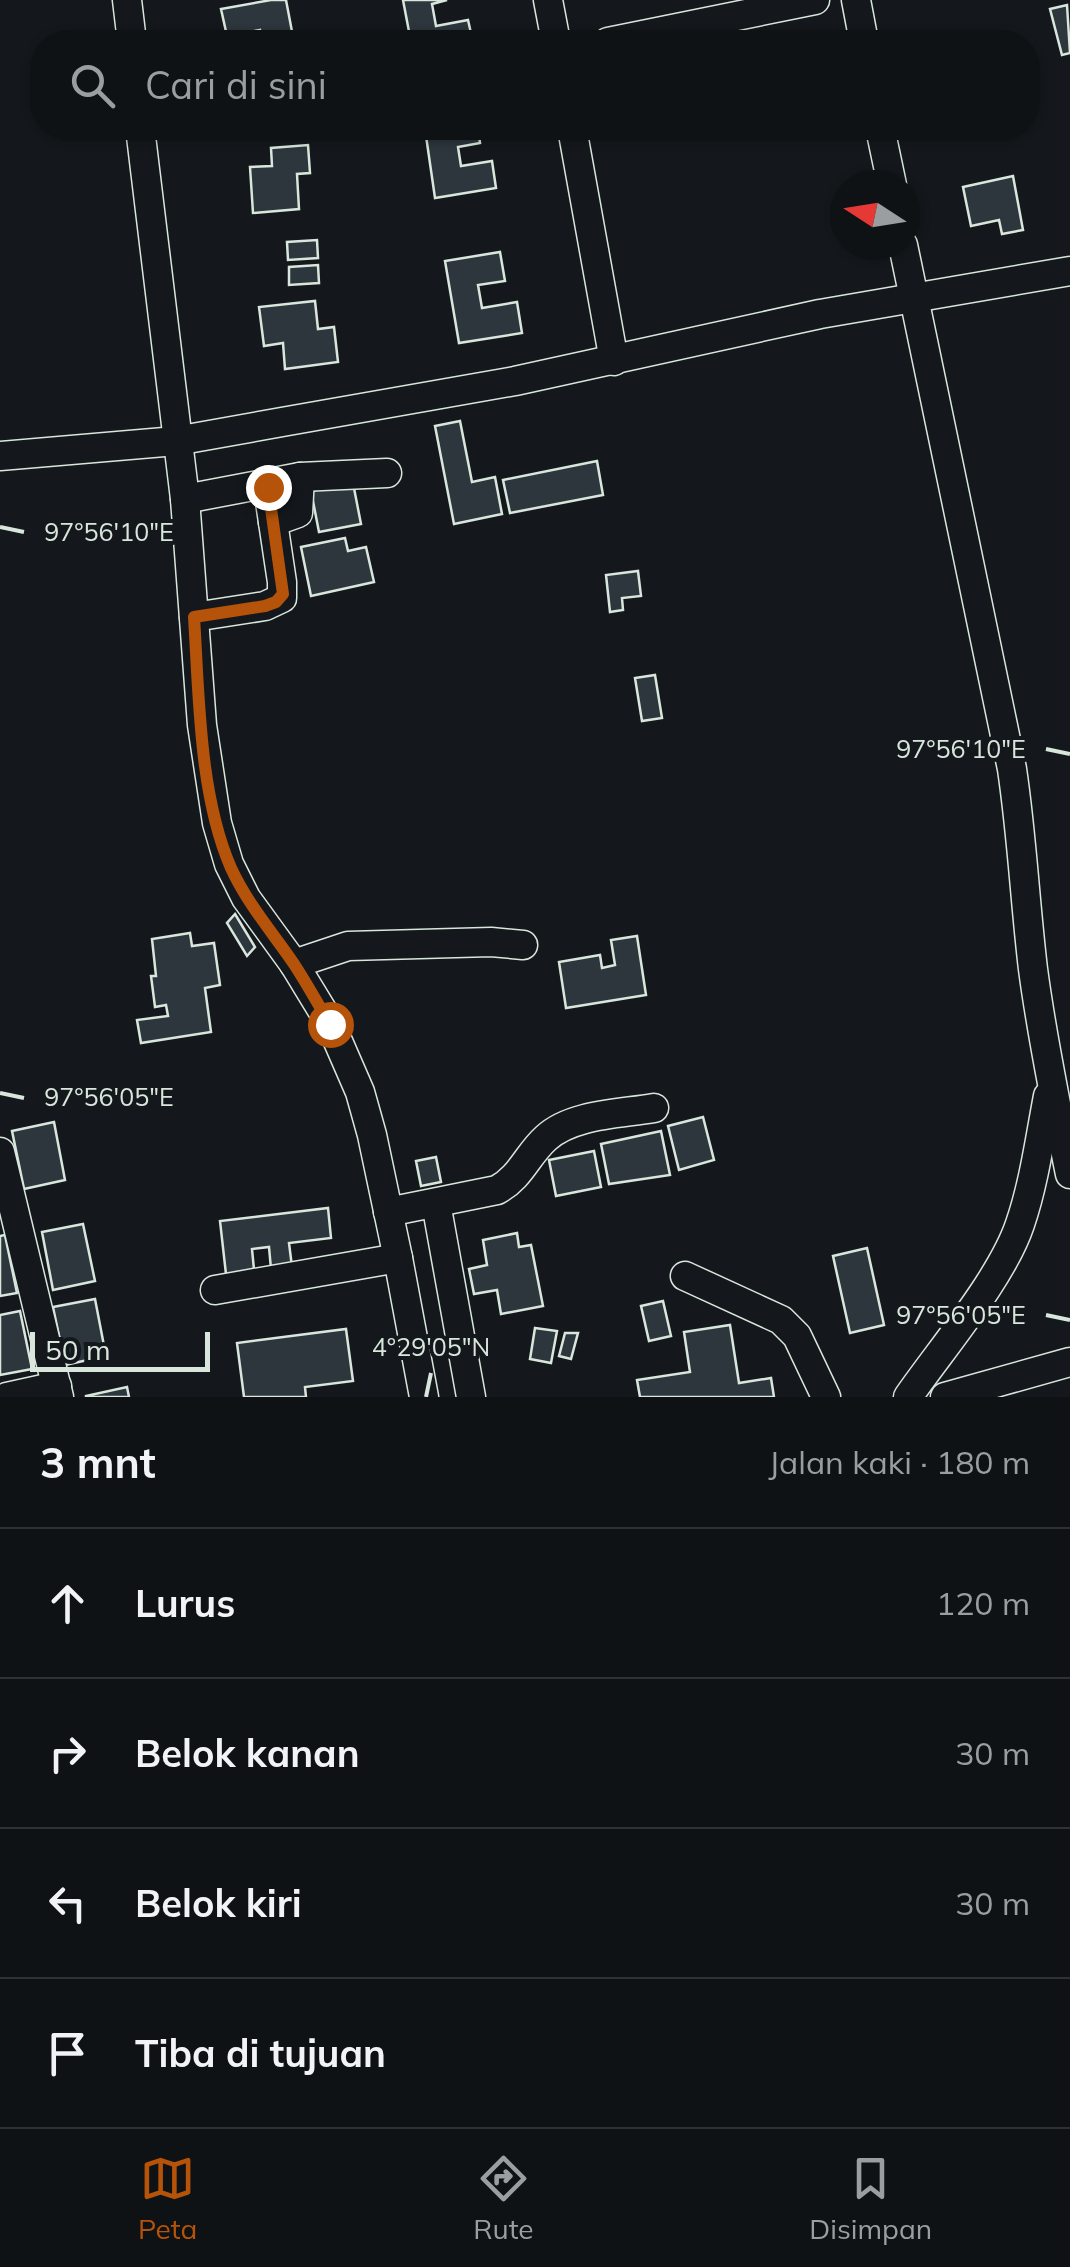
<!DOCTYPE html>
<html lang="id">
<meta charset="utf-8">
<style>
body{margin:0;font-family:Mulish,sans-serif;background:#181b1e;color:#f1f3f6}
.compass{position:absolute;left:830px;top:170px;width:90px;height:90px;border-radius:50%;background:#0f1215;box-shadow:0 2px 8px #0004;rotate:282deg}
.scale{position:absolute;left:30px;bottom:25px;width:180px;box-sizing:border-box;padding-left:10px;border:5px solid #d8e6dc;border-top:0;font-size:28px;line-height:35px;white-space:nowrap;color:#d8e6dc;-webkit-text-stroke:8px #14181c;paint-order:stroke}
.stop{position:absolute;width:30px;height:30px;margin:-22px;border:8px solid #b45309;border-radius:50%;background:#fff}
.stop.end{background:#b45309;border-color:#fff;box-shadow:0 2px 10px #0008}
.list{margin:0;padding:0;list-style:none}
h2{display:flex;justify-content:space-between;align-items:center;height:130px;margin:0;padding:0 40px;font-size:42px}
h2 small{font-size:32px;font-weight:400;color:#9b9ea0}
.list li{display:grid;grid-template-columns:65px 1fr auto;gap:30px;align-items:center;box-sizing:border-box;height:150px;padding:0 40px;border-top:2px solid #2f3234}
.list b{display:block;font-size:38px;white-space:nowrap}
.list em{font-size:32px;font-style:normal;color:#9b9ea0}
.icon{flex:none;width:55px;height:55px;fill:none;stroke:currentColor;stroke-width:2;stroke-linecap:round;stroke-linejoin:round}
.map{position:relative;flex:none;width:1070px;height:1397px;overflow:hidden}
.search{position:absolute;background:#0f1215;box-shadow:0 2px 8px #0004;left:30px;right:30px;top:30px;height:110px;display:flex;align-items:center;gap:25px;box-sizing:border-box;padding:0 35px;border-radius:40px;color:#9b9ea0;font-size:38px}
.sheet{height:730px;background:#0f1215}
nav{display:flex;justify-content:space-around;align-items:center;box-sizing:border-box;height:140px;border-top:2px solid #2f3234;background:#0f1215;font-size:28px;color:#9b9ea0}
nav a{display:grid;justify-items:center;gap:5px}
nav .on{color:#b45309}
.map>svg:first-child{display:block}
.building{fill:#2c363c;stroke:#d8e6dc;stroke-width:2.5}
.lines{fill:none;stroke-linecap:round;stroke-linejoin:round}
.minor-casing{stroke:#d8e6dc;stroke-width:31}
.minor{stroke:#14181c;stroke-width:28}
.route{stroke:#b45309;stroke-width:12}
.ticks{fill:none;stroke:#d8e6dc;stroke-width:4}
.ticks-label{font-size:25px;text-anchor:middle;fill:#d8e6dc;stroke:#14181c;stroke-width:8;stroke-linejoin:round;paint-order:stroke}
</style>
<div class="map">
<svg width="1070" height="1397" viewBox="0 0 1070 1397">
<rect width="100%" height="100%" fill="#14181c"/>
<g class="building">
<path d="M 271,0 L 286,0 L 294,42 L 262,42 L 260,30 L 227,36 L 221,9 Z"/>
<path d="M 403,0 L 447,0 L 432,4 L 436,26 L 468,20 L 473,42 L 411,42 Z"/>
<path d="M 1067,5 L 1070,53 L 1062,55 L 1050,9 Z"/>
<path d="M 478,128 L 480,143 L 458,147 L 461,166 L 492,161 L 496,188 L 435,198 L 425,129 Z"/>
<path d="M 308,145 L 310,173 L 297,174 L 299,209 L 253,213 L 250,167 L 272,166 L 271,148 Z"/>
<path d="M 1013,176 L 1023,230 L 1002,234 L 999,220 L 971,226 L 963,187 Z"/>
<path d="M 317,240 L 318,258 L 288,260 L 287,242 Z"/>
<path d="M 500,252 L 505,281 L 478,285 L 482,308 L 517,302 L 522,333 L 459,343 L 445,261 Z"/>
<path d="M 318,265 L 319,283 L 289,285 L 289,267 Z"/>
<path d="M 315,301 L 318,329 L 334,327 L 338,362 L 285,369 L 283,343 L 264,346 L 259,307 Z"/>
<path d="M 460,421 L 472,482 L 495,477 L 502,514 L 454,524 L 435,426 Z"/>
<path d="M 597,461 L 603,495 L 510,513 L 503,480 Z"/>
<path d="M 353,483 L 361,524 L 319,532 L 311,491 Z"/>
<path d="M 345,538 L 348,551 L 366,547 L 374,582 L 311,596 L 301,547 Z"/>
<path d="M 638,571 L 641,596 L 622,598 L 623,610 L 610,612 L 606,575 Z"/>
<path d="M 655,675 L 662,718 L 642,721 L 635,678 Z"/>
<path d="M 235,914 L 255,947 L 247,956 L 227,923 Z"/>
<path d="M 190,933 L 192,946 L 214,943 L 220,985 L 205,988 L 211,1032 L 141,1043 L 137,1020 L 168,1016 L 166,1005 L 155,1007 L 151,976 L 156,976 L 152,939 Z"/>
<path d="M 637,936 L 646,995 L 566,1008 L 559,962 L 600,955 L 602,968 L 615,965 L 611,940 Z"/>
<path d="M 703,1117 L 714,1160 L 679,1170 L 668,1126 Z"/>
<path d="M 54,1122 L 65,1180 L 24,1189 L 12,1131 Z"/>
<path d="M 661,1131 L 670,1175 L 609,1184 L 601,1144 Z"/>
<path d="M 594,1151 L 601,1187 L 556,1196 L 549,1160 Z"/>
<path d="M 436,1157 L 441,1182 L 421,1186 L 416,1161 Z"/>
<path d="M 328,1208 L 331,1238 L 289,1243 L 292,1267 L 271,1269 L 269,1247 L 252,1249 L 255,1280 L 227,1283 L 220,1221 Z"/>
<path d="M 83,1224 L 95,1281 L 53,1290 L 42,1232 Z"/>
<path d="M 517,1233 L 519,1247 L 531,1245 L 543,1306 L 501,1314 L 497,1290 L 474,1294 L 469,1269 L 487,1265 L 483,1240 Z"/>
<path d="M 5,1235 L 17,1293 L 0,1296 L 0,1236 Z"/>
<path d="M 867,1248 L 884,1325 L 850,1333 L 833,1256 Z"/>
<path d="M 95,1299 L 106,1356 L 65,1365 L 53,1307 Z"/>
<path d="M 663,1301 L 671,1336 L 649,1341 L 641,1306 Z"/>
<path d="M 20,1311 L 32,1369 L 0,1375 L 0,1315 Z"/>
<path d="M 730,1325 L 739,1383 L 771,1378 L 774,1397 L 640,1397 L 637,1380 L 690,1372 L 684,1332 Z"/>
<path d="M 535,1328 L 557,1331 L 551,1363 L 530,1359 Z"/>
<path d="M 346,1329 L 353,1381 L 305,1387 L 306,1397 L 244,1397 L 237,1343 Z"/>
<path d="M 565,1333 L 578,1333 L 571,1359 L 559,1356 Z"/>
<path d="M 127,1387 L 129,1397 L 86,1397 L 86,1396 Z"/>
</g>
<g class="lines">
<defs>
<g id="minor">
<path d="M 127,0 L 132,42"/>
<path d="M 548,0 L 556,42"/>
<path d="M 856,0 L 864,42"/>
<path d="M 608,42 L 815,0"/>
<path d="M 140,128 L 185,499 L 202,725 L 217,823 L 229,864 L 246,898 L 294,964 L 330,1023 L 360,1092 L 372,1135 L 398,1258 L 424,1397"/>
<path d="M 572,128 L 614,361"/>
<path d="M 880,128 L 892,185"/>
<path d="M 903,245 L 1012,769 C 1022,836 1025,902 1033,969 C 1042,1037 1056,1106 1070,1174"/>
<path d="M 0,456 L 176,441 L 282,422 L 515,381 L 820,314 L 1070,271"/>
<path d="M 185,499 L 300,477 L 387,473"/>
<path d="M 273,522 L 298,513 L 300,477"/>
<path d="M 194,617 L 265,606 L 282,598 L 282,582 L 267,482"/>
<path d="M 294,964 L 348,946 L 491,942 L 523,945"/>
<path d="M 0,1152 L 59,1397"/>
<path d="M 436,1203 L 471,1397"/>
<path d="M 388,1212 L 497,1190 C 521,1177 527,1155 546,1138 C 572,1114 620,1114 654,1108"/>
<path d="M 685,1276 L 781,1320 L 797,1336 L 826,1397"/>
<path d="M 215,1290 L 398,1258"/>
<path d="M 7,1397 L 57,1386"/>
<path d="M 908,1397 C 942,1348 1002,1278 1020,1224 C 1034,1183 1040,1138 1048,1096"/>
<path d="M 945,1397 L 1070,1362"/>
</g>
</defs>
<use href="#minor" class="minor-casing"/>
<use href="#minor" class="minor"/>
</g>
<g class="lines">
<path class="route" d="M 268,487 L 283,594 L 276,602 L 265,606 L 194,617 C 199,695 199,795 231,868 C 247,903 272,932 294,964 C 307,984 318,1004 330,1024"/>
</g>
<path class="ticks" d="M 0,527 L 24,532M 1046,749 L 1070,754M 0,1093 L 24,1098M 1046,1315 L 1070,1320M 426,1397 L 431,1373"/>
<g class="ticks-label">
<text x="109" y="541">97°56'10"E</text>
<text x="961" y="758">97°56'10"E</text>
<text x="109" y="1106">97°56'05"E</text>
<text x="961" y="1324">97°56'05"E</text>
<text x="431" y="1356">4°29'05"N</text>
</g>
</svg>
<svg class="compass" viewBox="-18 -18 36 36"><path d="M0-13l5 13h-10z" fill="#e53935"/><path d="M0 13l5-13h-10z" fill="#9b9ea0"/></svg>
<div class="scale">50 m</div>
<div class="stop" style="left:330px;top:1024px"></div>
<div class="stop end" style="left:268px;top:487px"></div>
<div class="search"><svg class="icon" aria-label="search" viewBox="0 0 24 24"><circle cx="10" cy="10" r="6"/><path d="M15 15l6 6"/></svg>Cari di sini</div>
</div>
<section class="sheet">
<h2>3 mnt<small>Jalan kaki · 180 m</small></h2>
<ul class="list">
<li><svg class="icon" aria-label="ahead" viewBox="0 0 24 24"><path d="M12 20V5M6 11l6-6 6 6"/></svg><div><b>Lurus</b></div><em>120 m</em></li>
<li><svg class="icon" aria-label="right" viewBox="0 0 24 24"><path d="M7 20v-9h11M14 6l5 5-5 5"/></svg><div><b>Belok kanan</b></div><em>30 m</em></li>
<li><svg class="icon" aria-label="left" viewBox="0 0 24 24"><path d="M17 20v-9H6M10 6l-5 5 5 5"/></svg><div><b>Belok kiri</b></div><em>30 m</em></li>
<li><svg class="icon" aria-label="arrive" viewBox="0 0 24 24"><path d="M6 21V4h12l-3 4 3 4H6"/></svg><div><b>Tiba di tujuan</b></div></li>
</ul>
</section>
<nav>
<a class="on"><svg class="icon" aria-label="map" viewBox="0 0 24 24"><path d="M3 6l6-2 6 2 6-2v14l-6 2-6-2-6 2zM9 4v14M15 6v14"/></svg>Peta</a>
<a><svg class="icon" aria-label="directions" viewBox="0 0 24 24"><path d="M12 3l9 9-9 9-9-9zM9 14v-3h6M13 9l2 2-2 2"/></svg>Rute</a>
<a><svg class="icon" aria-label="saved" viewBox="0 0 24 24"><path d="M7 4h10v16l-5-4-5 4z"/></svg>Disimpan</a>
</nav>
